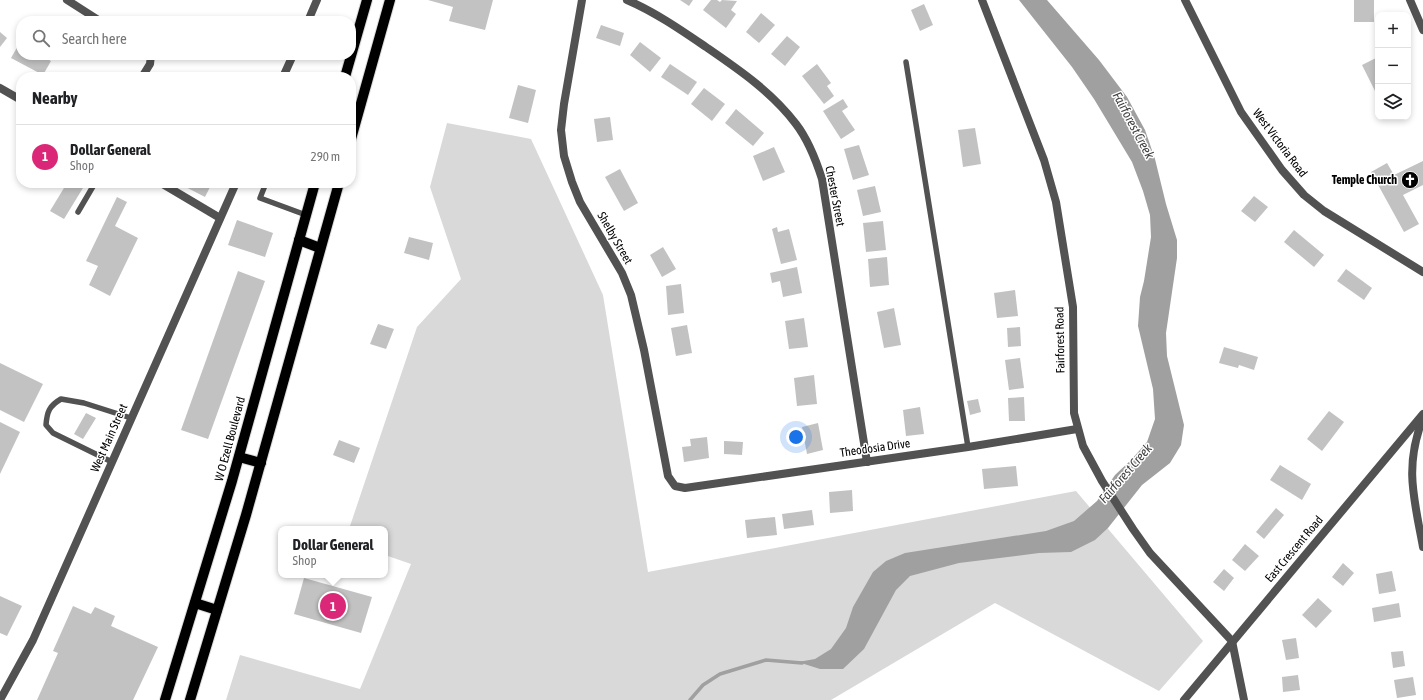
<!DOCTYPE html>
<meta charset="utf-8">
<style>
body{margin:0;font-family:"Asap Condensed",sans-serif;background:#f6f6f6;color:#202124}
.controls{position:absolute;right:12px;top:12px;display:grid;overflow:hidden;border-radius:8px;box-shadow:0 2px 6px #0003}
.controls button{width:36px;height:36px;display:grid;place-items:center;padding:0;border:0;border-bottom:1px solid #e0e0e0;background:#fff;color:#202124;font:20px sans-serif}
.you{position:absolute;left:796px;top:437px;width:14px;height:14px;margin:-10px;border:3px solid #fff;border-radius:50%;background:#1a73e8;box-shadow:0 0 0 6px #1a73e833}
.badge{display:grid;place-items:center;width:26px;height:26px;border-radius:50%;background:#db2777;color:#fff;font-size:13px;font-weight:700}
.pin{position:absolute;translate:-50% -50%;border:2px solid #fff;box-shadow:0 1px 4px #0006}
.popup{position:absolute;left:278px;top:526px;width:110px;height:52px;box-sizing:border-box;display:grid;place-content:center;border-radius:8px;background:#fff;filter:drop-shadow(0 1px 3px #0005);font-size:13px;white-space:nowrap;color:#757577}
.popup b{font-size:15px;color:#202124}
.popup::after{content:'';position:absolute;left:50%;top:100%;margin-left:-8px;border:8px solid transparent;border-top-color:#fff}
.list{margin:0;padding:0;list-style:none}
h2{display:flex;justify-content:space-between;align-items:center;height:52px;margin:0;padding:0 16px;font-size:17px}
h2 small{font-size:13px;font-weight:400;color:#757577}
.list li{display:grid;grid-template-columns:26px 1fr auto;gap:12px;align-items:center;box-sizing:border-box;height:64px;padding:0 16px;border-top:1px solid #e0e0e0}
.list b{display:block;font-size:15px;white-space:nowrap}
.list p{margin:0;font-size:13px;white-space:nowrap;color:#757577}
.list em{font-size:13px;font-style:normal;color:#757577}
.icon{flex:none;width:22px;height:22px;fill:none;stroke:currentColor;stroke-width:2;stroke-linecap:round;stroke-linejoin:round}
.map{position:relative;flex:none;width:1423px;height:700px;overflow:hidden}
.search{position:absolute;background:#fff;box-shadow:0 2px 6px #0003;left:16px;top:16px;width:340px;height:44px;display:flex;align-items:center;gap:10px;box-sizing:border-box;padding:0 14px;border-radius:16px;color:#757577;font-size:15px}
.panel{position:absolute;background:#fff;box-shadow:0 2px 6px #0003;left:16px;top:72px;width:340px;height:116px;border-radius:16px}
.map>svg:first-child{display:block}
.green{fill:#d9d9d9}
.water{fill:#a0a0a0}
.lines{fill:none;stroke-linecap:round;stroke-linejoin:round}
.stream{stroke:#a0a0a0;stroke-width:3.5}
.building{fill:#c2c2c2}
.primary-casing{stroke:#dbdbdb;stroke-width:12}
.lane{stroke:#525252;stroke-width:5.5}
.street{stroke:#525252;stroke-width:8}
.primary{stroke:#000;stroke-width:10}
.labels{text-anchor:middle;stroke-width:3;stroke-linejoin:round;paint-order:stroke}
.street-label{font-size:12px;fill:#000;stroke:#fff}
.poi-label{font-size:12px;font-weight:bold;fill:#000;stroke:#fff;text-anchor:end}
.water-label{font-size:13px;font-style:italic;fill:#414141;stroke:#fff}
</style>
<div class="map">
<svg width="1423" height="700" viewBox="0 0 1423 700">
<rect width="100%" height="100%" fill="#fff"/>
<path class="green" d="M 447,123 L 531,139 L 603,295 L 648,572 L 1076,491 L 1203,641 L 1159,691 L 995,603 L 831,700 L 226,700 L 240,655 L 360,689 L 411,564 L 385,555 L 385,529 L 349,529 L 417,327 L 461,279 L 430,187 Z"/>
<path class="water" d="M 1019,0 L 1047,0 L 1099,60 L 1127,97 L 1145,130 L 1155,159 L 1166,204 L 1177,240 L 1177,258 L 1166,333 L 1167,356 L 1184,425 L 1181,445 L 1170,463 L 1142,485 L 1108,528 L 1095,540 L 1071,552 L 1039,553 L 959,563 L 910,576 L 896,590 L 864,649 L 843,669 L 820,669 L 798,662 L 815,659 L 831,649 L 846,628 L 853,607 L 873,572 L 886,561 L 905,553 L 1046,531 L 1074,521 L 1097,501 L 1115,475 L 1131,460 L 1147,442 L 1155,419 L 1153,389 L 1138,326 L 1140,297 L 1144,281 L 1151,237 L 1150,215 L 1143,191 L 1132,162 L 1094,99 L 1072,67 Z"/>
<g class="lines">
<path class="stream" d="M 690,700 L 703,685 L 720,674 L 766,660 L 802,663"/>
</g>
<g class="building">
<path d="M 428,0 L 493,0 L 485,30 L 449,21 L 453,7 Z"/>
<path d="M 680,0 L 693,0 L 689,6 Z"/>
<path d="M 711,0 L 717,0 L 720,2 L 722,0 L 737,1 L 731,10 L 736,14 L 726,28 L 703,10 Z"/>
<rect x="1354" y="0" width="20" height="22"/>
<path d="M 924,4 L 933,25 L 920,31 L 911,10 Z"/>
<path d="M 761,13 L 775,25 L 759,43 L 746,32 Z"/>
<path d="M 601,25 L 624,33 L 620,46 L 596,38 Z"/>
<path d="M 0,32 L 7,38 L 0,47 Z"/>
<path d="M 787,36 L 800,47 L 785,66 L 771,54 Z"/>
<path d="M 640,42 L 661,58 L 650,72 L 630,55 Z"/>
<path d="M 19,44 L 21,45 L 21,55 L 39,55 L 51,61 L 43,75 L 11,58 Z"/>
<path d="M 1378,57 L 1378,97 L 1362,65 Z"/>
<path d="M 670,64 L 697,82 L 688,95 L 661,77 Z"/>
<path d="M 817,64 L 831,83 L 827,86 L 834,96 L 824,104 L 802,76 Z"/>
<path d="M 518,85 L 536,90 L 528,123 L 509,118 Z"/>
<path d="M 704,88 L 725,104 L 712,121 L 691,104 Z"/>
<path d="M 843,99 L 848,107 L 842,111 L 855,130 L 841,139 L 823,111 Z"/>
<path d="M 736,109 L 764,133 L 753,146 L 725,123 Z"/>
<path d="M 610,117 L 613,140 L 597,142 L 594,119 Z"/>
<path d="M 975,128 L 981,164 L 963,167 L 958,130 Z"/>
<path d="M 859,145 L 869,175 L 853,180 L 844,149 Z"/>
<path d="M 774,147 L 785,172 L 763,181 L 753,156 Z"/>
<path d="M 1423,161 L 1423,185 L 1403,195 L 1419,224 L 1404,232 L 1371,172 L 1387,163 L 1394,175 Z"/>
<path d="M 620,169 L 638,203 L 624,211 L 605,177 Z"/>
<path d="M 67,183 L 86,183 L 64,219 L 50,211 Z"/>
<path d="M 178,183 L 212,183 L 205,197 Z"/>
<path d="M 875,186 L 881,212 L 863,216 L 857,190 Z"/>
<path d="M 1254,196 L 1268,207 L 1255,222 L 1241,211 Z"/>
<path d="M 117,197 L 127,202 L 115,226 L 138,238 L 110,296 L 89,285 L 98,266 L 86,261 Z"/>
<path d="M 237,220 L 273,233 L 265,257 L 228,245 Z"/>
<path d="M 883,221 L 886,250 L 866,252 L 863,223 Z"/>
<path d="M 777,227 L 778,232 L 789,229 L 797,260 L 781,264 L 772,229 Z"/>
<path d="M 1294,230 L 1324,255 L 1314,267 L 1284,242 Z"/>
<path d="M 409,237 L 433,243 L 429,260 L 404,253 Z"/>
<path d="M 663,247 L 676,269 L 662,277 L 650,255 Z"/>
<path d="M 887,257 L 889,285 L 870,287 L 868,259 Z"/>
<path d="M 797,267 L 802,293 L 783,297 L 780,281 L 772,283 L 770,273 Z"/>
<path d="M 1346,269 L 1372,288 L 1364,300 L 1337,281 Z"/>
<path d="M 238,271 L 265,281 L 208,439 L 181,430 Z"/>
<path d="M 681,284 L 684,313 L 668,315 L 666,286 Z"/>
<path d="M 1015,290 L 1018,316 L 997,318 L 994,293 Z"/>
<path d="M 894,308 L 901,345 L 884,348 L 877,312 Z"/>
<path d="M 804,318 L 808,347 L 789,349 L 785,321 Z"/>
<path d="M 378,324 L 394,329 L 386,349 L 370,344 Z"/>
<path d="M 687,325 L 692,353 L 676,356 L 671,328 Z"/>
<path d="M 1020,327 L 1021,346 L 1008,347 L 1007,328 Z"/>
<path d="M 1224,347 L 1258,357 L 1254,370 L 1239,365 L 1238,368 L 1219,363 Z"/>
<path d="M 1020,358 L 1024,388 L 1009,390 L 1005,360 Z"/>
<path d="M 0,363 L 43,384 L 24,422 L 0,410 Z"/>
<path d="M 814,375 L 817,404 L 797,406 L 794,378 Z"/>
<path d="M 1024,397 L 1025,421 L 1009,421 L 1008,398 Z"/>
<path d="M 978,399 L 981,412 L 970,415 L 967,401 Z"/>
<path d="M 920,407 L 924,434 L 906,436 L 903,410 Z"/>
<path d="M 1329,411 L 1344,422 L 1322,451 L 1307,439 Z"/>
<path d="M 86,413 L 96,418 L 83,439 L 74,434 Z"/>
<path d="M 0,422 L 20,432 L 0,474 Z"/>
<path d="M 818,423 L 823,450 L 807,454 L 802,427 Z"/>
<path d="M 707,437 L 709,458 L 684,462 L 682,447 L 691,446 L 690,439 Z"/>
<path d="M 339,440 L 360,448 L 354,463 L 333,455 Z"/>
<path d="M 724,441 L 743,442 L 742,455 L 724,454 Z"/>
<path d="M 1280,465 L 1311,484 L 1302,500 L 1270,480 Z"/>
<path d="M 1016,466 L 1018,486 L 984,489 L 982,469 Z"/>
<path d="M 852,490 L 853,511 L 830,513 L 829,492 Z"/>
<path d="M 1276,508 L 1284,515 L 1264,539 L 1256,532 Z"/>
<path d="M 812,510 L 814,525 L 784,529 L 782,514 Z"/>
<path d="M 775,517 L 777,535 L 747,538 L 745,520 Z"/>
<path d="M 1245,544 L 1259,556 L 1245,571 L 1232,560 Z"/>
<path d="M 1343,563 L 1354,573 L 1343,586 L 1332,577 Z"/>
<path d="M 1224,569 L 1234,578 L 1224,591 L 1213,582 Z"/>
<path d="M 1392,571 L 1396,591 L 1379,594 L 1376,574 Z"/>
<path d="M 304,578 L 372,597 L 361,633 L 294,614 Z"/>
<path d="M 0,596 L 22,606 L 7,636 L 0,633 Z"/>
<path d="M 1318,598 L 1332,611 L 1316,628 L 1302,615 Z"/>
<path d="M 1399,603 L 1401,617 L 1374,622 L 1372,608 Z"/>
<path d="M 73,606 L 91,614 L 95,607 L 115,616 L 111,626 L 158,647 L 133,700 L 37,700 L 58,653 L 53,651 Z"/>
<path d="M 1296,638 L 1299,658 L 1286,660 L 1282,640 Z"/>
<path d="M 1403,651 L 1405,666 L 1393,668 L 1391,652 Z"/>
<path d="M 1298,675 L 1300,690 L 1283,692 L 1282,677 Z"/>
<path d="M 1413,677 L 1416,695 L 1397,698 L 1394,680 Z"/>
</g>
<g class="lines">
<defs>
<g id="primary">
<path d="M 345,77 L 367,0"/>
<path d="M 351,139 L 390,0"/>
<path d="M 299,240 L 320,248"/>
<path d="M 239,457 L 261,463"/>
<path d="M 195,603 L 217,610"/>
<path d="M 165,700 L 232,481 L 315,183"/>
<path d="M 190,700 L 246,515 L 339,183"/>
</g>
</defs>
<use href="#primary" class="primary-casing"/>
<g class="lane">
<path d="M 906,62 L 968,447"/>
<path d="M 266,183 L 260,198 L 306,215"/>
<path d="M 78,212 L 95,183"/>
<path d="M 112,462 L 53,433 L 46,425 C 47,412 49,406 61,399 L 84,403 L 131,418"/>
</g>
<g class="street">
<path d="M 67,0 L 100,21"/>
<path d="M 582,0 L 564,104 L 561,130 L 564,156 L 572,182 L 580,202 L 622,273 L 631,295 L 644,350 L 668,476 L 675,486 L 685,488 L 968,447 L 1077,429"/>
<path d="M 627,0 C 655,12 681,30 706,47 C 738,69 772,92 796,124 C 809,141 816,160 822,179 L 867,462"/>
<path d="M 982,0 L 1044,160 L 1056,202 L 1073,307 L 1074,413 L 1083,446 L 1102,481 L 1133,529 L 1150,553 L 1232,641 L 1244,700"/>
<path d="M 1185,0 L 1241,112 L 1282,170 L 1304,195 L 1324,211 L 1423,272"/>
<path d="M 1410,0 L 1423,30"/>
<path d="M 308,21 L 317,0"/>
<path d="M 142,77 L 150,64 L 151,55"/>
<path d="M 283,77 L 293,55"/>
<path d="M 0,88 L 21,100"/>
<path d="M 161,183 L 220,218"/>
<path d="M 1423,418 C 1404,467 1414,498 1423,547"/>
<path d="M 0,700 L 33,640 L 236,183"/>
<path d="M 1184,700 L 1423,414"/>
</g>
<use href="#primary" class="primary"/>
</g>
<defs>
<symbol id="church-disc" viewBox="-11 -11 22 22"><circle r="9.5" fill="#000" stroke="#fff"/><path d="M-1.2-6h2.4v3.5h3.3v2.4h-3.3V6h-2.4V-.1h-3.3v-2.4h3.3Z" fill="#fff"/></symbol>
</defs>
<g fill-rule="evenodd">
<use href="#church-disc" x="1400" y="170" width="20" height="20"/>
</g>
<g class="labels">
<g class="street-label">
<text transform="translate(1280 143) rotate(53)" y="4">West Victoria Road</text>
<text transform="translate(835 196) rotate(79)" y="4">Chester Street</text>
<text transform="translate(615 238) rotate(60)" y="4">Shelby Street</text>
<text transform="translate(1060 340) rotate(-91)" y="4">Fairforest Road</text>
<text transform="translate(109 438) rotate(-66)" y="4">West Main Street</text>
<text transform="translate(230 439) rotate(-75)" y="4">W O Ezell Boulevard</text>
<text transform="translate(875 448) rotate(-8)" y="4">Theodosia Drive</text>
<text transform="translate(1294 549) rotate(-50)" y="4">East Crescent Road</text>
</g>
<g class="poi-label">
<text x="1397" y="184">Temple Church</text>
</g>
<g class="water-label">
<text transform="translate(1134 125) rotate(62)" y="5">Fairforest Creek</text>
<text transform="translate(1125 473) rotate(-49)" y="5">Fairforest Creek</text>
</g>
</g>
</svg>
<div class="controls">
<button>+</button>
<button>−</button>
<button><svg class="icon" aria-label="layers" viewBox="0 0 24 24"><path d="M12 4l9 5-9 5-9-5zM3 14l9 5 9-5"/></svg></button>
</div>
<div class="you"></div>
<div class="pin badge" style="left:333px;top:606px">1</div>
<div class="popup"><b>Dollar General</b>Shop</div>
<div class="search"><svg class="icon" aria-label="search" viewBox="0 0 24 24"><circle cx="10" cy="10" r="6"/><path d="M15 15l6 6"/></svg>Search here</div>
<section class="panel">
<h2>Nearby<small></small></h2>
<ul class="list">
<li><span class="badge">1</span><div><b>Dollar General</b><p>Shop</p></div><em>290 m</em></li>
</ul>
</section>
</div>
